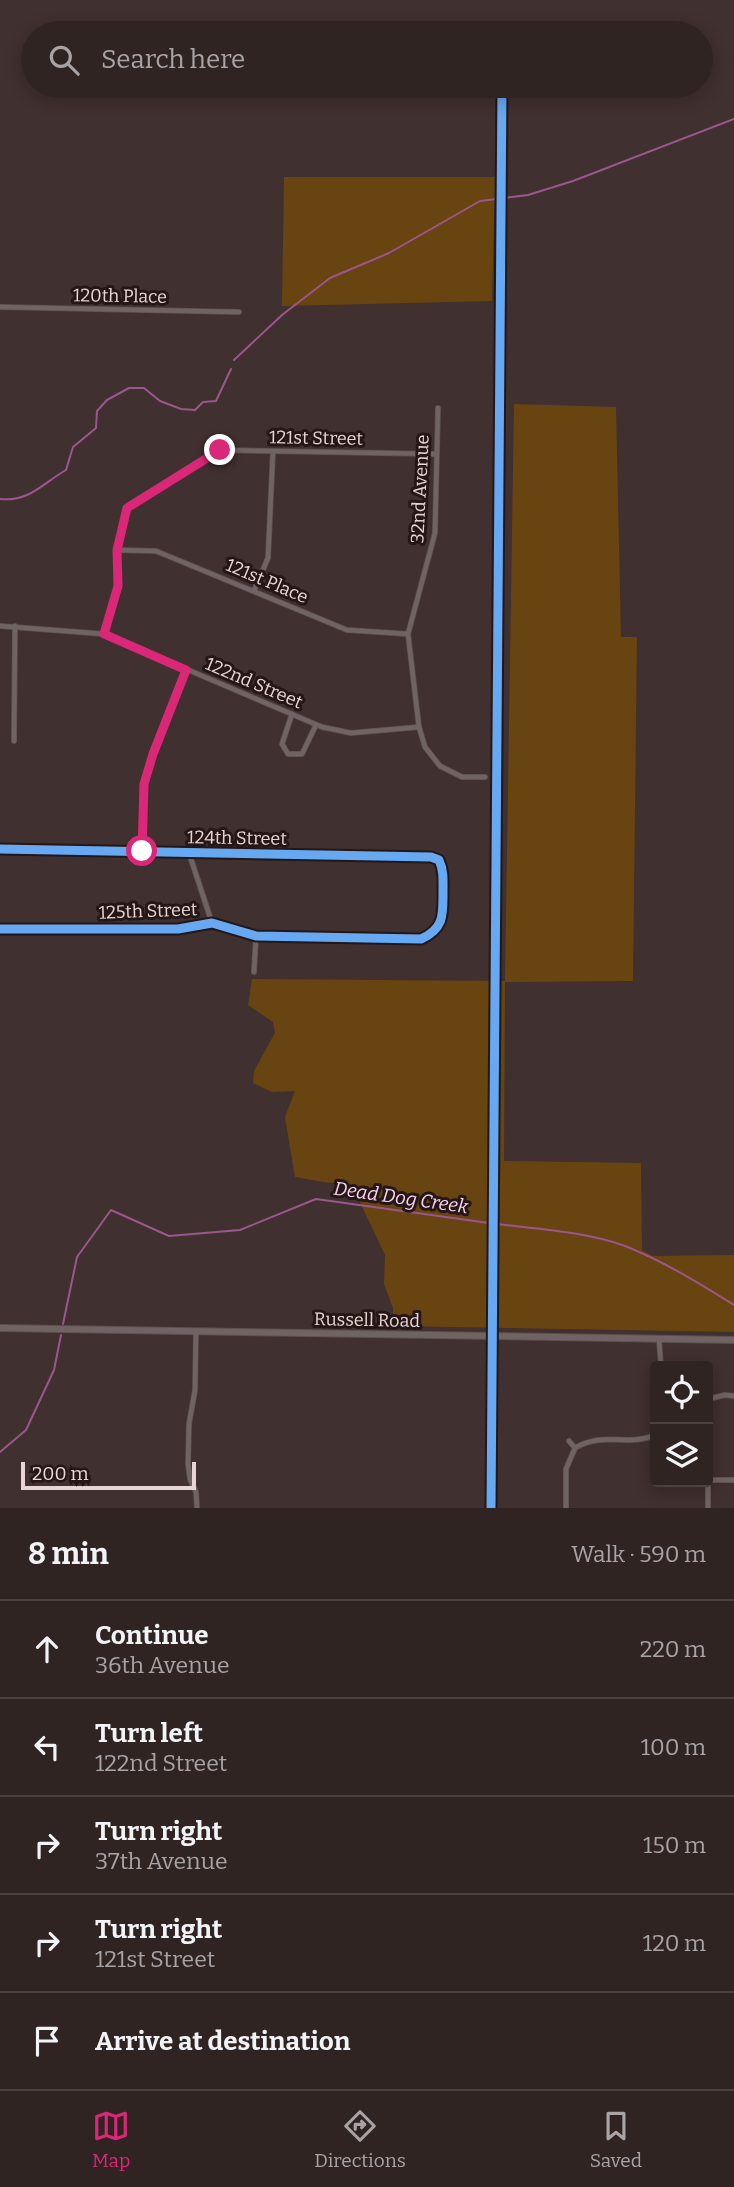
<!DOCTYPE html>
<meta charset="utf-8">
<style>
body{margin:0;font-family:Bitter,serif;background:#382c2b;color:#f1f3f6}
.controls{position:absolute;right:21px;bottom:21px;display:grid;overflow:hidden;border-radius:7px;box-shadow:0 4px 18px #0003}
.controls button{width:63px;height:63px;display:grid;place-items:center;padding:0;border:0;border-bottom:2px solid #4b4141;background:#302423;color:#f1f3f6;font:35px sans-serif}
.scale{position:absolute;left:21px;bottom:18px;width:175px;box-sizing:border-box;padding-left:7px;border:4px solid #e9d6d4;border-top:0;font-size:19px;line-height:24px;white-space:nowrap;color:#e9d6d4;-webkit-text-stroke:5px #241716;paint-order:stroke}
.stop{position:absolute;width:21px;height:21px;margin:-16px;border:5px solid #db2777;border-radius:50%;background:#fff}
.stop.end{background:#db2777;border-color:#fff;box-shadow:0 2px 7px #0008}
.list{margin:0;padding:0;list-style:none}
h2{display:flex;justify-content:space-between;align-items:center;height:91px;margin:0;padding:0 28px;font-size:30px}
h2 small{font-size:23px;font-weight:400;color:#a8a4a6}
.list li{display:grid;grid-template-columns:46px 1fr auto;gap:21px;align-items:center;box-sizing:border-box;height:98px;padding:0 28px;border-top:2px solid #4b4141}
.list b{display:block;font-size:26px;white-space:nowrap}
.list p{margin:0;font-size:23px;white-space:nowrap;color:#a8a4a6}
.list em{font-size:23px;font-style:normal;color:#a8a4a6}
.icon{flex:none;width:38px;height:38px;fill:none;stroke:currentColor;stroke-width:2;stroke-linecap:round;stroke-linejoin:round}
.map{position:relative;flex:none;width:734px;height:1508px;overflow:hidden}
.search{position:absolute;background:#302423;box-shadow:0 4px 18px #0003;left:21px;right:21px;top:21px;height:77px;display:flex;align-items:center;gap:18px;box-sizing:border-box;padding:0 24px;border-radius:38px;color:#a8a4a6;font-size:26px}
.sheet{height:581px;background:#302423}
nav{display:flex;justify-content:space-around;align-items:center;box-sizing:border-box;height:98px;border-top:2px solid #4b4141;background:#302423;font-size:19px;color:#a8a4a6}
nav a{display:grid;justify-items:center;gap:4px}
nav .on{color:#db2777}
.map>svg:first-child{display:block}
.green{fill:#684410}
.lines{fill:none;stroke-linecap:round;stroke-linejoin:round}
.stream{stroke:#9b568e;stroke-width:2}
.minor-casing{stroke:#5c4f4d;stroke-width:6}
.tertiary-casing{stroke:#5c4f4d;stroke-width:8}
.minor{stroke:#706363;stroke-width:4.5}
.tertiary{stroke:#706363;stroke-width:6}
.cycleway-casing{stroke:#241716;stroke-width:13}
.cycleway{stroke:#66a8f1;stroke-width:9}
.route{stroke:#db2777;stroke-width:9}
.labels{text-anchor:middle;stroke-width:6;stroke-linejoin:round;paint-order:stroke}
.street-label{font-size:18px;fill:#e9d6d4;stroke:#241716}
.water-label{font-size:19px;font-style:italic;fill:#fbd2f2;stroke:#241716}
</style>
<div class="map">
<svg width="734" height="1508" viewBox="0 0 734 1508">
<rect width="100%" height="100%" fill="#40302f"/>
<g class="green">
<path d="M 284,177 L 495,177 L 492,301 L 282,306 Z"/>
<path d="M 514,404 L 616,407 L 621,637 L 637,637 L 633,981 L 505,982 L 504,1161 L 641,1163 L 642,1250 L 653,1256 L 734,1255 L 734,1332 L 397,1326 L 393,1323 L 393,1308 L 384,1284 L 385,1255 L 357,1196 L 360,1194 L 351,1185 L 323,1182 L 295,1177 L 285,1117 L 295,1091 L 272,1092 L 253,1083 L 254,1071 L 275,1033 L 273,1022 L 248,1005 L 252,979 L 505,981 Z"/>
</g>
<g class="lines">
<g class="stream">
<path d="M 505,198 L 528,195 L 573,181 L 734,119"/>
<path d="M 234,360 L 282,315 L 330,278 L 389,253 L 480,201 L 497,199"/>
<path d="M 0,499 C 30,502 43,483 66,470 L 73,447 L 96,428 L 97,411 L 107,400 L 129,388 L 144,388 L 160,401 L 181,409 L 195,410 L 203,402 L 216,401 L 231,369"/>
<path d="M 497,1224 C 536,1229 588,1232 625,1246 C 663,1261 699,1283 734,1305"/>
<path d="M 63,1324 L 77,1257 L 111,1210 L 169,1236 L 240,1230 L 316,1199 L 489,1223"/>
<path d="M 0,1452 L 26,1430 L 54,1370 L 61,1335"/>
</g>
<defs>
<g id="minor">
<path d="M 0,307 L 239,312"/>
<path d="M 438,408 L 435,533 L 408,634 L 419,727 L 425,747 L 440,766 L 462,777 L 485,777"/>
<path d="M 117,550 L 156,551 L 347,630 L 408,634"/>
<path d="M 254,591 L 268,558 L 273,451"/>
<path d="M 0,626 L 104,634 L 322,727 L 351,733 L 419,727"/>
<path d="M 104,634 L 118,586 L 117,550 L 127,508 L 220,450 L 437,454"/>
<path d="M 292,714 L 282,744 L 288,754 L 302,754 L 316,725"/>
<path d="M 14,741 L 15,626"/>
<path d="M 0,849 L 431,857 L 439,860 C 444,871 443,881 443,893 C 443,915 444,929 421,939 L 256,936 L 212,923 L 178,929 L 0,929"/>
<path d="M 142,851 L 144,784 L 153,754 L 186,670"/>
<path d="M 189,853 L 212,923"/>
<path d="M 254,972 L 256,936"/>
<path d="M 196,1331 L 195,1390 L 189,1424 L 188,1464 L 190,1479 L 196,1492 L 197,1508"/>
<path d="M 659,1339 L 661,1366"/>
<path d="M 708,1399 L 725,1395 L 734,1396"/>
<path d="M 569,1441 L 575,1448"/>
<path d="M 575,1448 C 603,1431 629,1447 655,1435"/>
<path d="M 708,1471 L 708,1508"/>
<path d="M 709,1480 L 734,1480"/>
<path d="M 566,1508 L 566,1469 L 575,1448"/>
</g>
<path id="tertiary" d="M 0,1328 L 734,1340"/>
</defs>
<use href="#minor" class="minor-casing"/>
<use href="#tertiary" class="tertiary-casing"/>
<use href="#minor" class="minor"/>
<use href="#tertiary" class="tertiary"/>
<defs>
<g id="cycleway">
<path d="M 0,849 L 431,857 L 439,860 C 444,871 443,881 443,893 C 443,915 444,929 421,939 L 256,936 L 212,923 L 178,929 L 0,929"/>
<path d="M 491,1508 L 502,86"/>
</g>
</defs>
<use href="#cycleway" class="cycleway-casing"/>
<use href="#cycleway" class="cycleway"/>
</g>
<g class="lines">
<path class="route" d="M 142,851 L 144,784 L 153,754 L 186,670 L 104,634 L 118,586 L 117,550 L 127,508 L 220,450"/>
</g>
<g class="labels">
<g class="street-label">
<text transform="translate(120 296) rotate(1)" y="6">120th Place</text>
<text transform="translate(316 438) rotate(1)" y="6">121st Street</text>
<text transform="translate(420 489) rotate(-87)" y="6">32nd Avenue</text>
<text transform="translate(267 581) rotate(23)" y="6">121st Place</text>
<text transform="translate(254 683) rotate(23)" y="6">122nd Street</text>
<text transform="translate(237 838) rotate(1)" y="6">124th Street</text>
<text transform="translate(148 911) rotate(-2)" y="6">125th Street</text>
<text transform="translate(367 1320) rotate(1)" y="6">Russell Road</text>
</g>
<g class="water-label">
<text transform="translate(401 1197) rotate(8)" y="7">Dead Dog Creek</text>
</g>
</g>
</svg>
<div class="controls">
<button><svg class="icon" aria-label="locate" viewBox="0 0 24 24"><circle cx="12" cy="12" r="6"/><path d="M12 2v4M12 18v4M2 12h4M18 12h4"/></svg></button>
<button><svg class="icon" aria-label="layers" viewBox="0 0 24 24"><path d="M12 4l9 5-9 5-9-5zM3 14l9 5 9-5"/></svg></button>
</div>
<div class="scale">200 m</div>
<div class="stop" style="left:142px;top:851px"></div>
<div class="stop end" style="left:220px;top:450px"></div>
<div class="search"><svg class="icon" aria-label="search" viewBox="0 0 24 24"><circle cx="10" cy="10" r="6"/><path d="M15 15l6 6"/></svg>Search here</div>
</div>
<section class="sheet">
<h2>8 min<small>Walk · 590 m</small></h2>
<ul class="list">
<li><svg class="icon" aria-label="ahead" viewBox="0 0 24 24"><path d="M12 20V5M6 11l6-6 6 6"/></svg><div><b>Continue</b><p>36th Avenue</p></div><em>220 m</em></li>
<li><svg class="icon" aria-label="left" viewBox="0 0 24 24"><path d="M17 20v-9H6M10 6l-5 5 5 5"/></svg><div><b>Turn left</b><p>122nd Street</p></div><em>100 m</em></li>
<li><svg class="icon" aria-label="right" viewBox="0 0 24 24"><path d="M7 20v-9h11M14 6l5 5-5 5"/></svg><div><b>Turn right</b><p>37th Avenue</p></div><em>150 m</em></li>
<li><svg class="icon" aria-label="right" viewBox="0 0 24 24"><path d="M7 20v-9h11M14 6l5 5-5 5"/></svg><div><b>Turn right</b><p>121st Street</p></div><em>120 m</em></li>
<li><svg class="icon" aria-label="arrive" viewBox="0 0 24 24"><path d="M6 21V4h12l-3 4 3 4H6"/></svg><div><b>Arrive at destination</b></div></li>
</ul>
</section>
<nav>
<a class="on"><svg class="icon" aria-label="map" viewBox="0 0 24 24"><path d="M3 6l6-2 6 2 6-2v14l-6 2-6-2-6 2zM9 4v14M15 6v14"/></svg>Map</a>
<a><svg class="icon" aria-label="directions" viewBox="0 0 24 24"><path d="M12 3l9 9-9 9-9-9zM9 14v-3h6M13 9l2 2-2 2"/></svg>Directions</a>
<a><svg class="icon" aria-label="saved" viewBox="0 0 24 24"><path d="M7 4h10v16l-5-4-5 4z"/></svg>Saved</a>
</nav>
